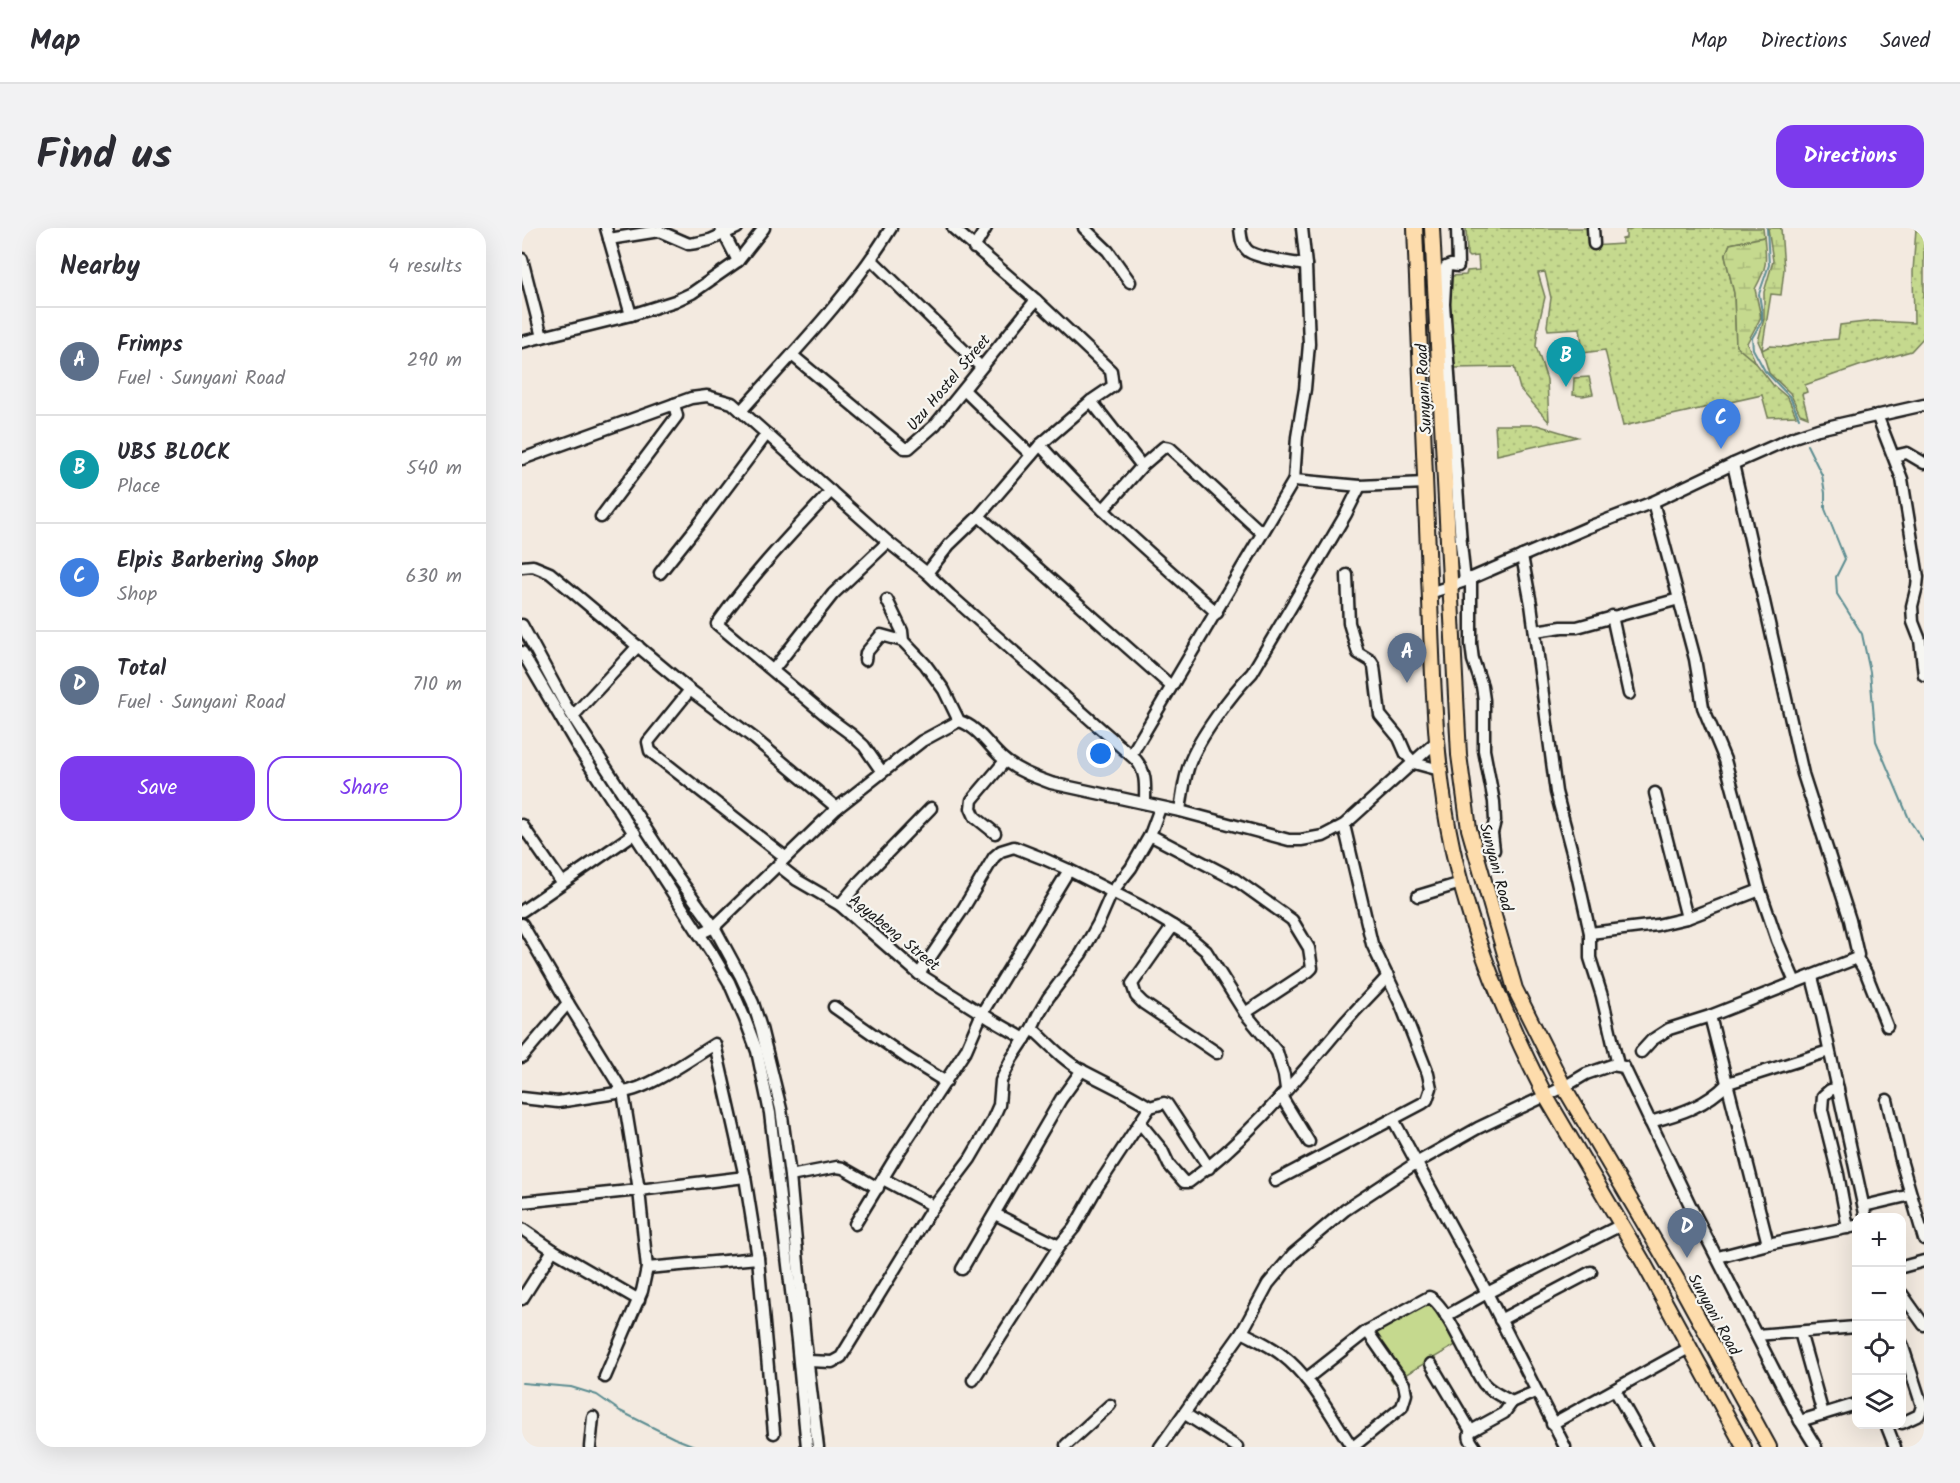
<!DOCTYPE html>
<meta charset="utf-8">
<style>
body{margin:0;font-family:Kalam,sans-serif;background:#f2f2f3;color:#2b2b33}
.controls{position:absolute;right:18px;bottom:18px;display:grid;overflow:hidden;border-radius:12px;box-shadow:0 6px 24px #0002}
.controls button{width:54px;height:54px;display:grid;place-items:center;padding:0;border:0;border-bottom:2px solid #e1e1e2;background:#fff;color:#2b2b33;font:30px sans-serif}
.you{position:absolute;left:579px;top:526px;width:21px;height:21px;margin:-15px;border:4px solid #fff;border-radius:50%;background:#1a73e8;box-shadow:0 0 0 9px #1a73e833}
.badge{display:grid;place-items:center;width:39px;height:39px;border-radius:50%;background:#7c3aed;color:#fff;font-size:20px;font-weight:700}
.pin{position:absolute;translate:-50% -50px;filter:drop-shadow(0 2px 3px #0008)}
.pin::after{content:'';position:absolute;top:32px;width:21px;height:18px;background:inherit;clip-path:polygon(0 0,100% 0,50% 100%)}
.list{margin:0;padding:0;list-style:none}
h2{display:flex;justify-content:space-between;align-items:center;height:78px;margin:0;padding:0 24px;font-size:26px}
h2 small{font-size:20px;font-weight:400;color:#7c7c81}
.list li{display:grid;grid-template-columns:39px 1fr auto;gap:18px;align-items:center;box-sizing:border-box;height:108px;padding:0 24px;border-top:2px solid #e1e1e2}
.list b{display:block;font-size:22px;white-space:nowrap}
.list p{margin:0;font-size:20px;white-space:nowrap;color:#7c7c81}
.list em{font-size:20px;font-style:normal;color:#7c7c81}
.actions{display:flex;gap:12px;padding:18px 24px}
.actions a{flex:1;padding:14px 0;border:2px solid #7c3aed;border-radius:18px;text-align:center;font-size:21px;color:#7c3aed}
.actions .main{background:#7c3aed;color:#fff}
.icon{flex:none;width:33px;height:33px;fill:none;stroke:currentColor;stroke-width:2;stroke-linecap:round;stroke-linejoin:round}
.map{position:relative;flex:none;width:1402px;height:1219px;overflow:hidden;border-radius:18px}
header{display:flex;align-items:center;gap:36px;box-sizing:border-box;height:84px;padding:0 30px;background:#fff;border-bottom:2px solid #e1e1e2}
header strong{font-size:28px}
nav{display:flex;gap:33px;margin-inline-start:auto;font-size:21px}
.intro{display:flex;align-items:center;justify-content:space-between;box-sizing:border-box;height:144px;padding:0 36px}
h1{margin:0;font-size:42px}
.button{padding:15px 27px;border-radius:18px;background:#7c3aed;color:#fff;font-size:21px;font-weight:700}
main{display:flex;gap:36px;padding:0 36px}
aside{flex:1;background:#fff;border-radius:18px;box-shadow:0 6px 24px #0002}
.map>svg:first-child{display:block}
.green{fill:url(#green-dots);stroke:#707a55;stroke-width:1.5}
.wetland{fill:url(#wetland-marsh);stroke:#707a55;stroke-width:1.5}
.pitch{fill:#c5d98e;stroke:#707a55;stroke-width:1.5}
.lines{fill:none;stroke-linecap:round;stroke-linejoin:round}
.stream{stroke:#5c8d91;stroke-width:2}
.minor-casing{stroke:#1c1c1c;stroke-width:15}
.major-casing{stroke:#1c1c1c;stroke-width:18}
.minor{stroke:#f6f6f2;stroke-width:10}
.major{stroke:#fddcac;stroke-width:14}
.labels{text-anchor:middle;stroke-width:4.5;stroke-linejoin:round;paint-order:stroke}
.street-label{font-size:16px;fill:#1c1c1c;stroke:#f6f6f2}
</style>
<header>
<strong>Map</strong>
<nav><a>Map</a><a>Directions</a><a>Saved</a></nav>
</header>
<div class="intro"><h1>Find us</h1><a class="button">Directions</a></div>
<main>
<aside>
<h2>Nearby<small>4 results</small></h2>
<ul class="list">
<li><span class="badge" style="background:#5c6f8a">A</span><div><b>Frimps</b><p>Fuel · Sunyani Road</p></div><em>290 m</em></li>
<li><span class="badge" style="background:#0f9aa8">B</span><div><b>UBS BLOCK</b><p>Place</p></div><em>540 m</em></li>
<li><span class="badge" style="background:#3f7fe0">C</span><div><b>Elpis Barbering Shop</b><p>Shop</p></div><em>630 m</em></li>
<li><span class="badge" style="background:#5c6f8a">D</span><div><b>Total</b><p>Fuel · Sunyani Road</p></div><em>710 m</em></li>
</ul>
<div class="actions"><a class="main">Save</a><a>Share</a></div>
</aside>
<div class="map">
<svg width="1402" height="1219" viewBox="0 0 1402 1219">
<defs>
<pattern id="green-dots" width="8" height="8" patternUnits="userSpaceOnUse" patternTransform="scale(1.5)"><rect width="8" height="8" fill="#c5d98e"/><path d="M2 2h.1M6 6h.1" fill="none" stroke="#a9ba7a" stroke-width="1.8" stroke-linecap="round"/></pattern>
<pattern id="wetland-marsh" width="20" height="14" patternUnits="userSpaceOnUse" patternTransform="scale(1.5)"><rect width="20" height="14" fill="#c5d98e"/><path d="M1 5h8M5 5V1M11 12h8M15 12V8" fill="none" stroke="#a9ba7a"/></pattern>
</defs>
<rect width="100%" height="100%" fill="#f3eae0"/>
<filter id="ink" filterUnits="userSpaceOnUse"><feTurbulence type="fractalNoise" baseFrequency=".0167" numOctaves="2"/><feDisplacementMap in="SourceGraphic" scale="12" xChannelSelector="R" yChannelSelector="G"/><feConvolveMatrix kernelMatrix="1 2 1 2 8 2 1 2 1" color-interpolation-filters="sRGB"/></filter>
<g filter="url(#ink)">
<g class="green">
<path d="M 944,0 L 1069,0 L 1070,18 L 1100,16 L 1100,11 L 1104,10 L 1104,2 L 1109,2 L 1110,0 L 1241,0 L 1242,9 L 1208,16 L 1203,28 L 1212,65 L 1214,118 L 1234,135 L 1251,157 L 1266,170 L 1274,188 L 1246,189 L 1240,167 L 1101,198 L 1083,122 L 1061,125 L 1058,100 L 1026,102 L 1025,98 L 1029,70 L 1023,44 L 1016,45 L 1023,69 L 1016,99 L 1014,118 L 1025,152 L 1027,194 L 998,161 L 992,139 L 931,140 L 927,52 L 930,48 L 944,47 L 945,43 L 957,42 L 956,28 L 947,29 L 945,27 Z"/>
<path d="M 1394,0 L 1402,0 L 1402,109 L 1389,123 L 1337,138 L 1283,157 L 1285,164 L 1280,166 L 1286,189 L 1278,186 L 1268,165 L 1247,145 L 1240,122 L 1248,118 L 1265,119 L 1290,113 L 1316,111 L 1318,97 L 1352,93 L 1392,95 L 1391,44 Z"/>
<path d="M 1067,149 L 1071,166 L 1061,168 L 1051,167 L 1052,150 Z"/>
<path d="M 973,197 L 1015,197 L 1055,209 L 975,227 Z"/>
</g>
<g class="wetland">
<path d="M 1246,0 L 1259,0 L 1262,41 L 1259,67 L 1249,66 L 1240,122 L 1236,113 L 1242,91 L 1242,64 L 1251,33 Z"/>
<path d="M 1242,9 C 1245,34 1245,39 1233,61 L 1239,89 L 1225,115 L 1234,135 L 1214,118 L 1212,65 L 1203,28 L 1208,16 Z"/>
</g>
<path class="pitch" d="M 908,1063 L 937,1115 L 871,1154 L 840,1103 Z"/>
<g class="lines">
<g class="stream">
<path d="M 1245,0 L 1247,37 L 1237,66 L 1240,84 L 1240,93 L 1230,110 L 1231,121 L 1243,143 L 1268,169 L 1277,190"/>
<path d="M 1285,217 L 1300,247 L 1303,265 L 1303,281 L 1323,331 L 1314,349 L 1315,366 L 1340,406 L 1348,444 L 1354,513 L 1388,593 L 1402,614"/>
<path d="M 0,1155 L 49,1159 L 75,1167 L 98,1183 L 152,1210 L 175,1219"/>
</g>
<defs>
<g id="minor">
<path d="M 84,0 L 109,87"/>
<path d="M 199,0 L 216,33"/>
<path d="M 562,0 L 586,23 L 608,54"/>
<path d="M 718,0 C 719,8 719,17 726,23 C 735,30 771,35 784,37"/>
<path d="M 935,0 L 936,38 L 929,37 L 924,39 L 922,76 L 939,315 L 943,353"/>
<path d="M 1071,0 L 1072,16"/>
<path d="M 87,11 L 137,3 L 167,16 L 174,15 L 188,12 L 215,0"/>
<path d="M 452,20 L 464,0"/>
<path d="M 0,31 L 20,109"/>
<path d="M 350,32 L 459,139"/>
<path d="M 0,114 L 109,87 L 153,73 L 170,65 L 216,33 L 242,0"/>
<path d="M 270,127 L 382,220 L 387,220 L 413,197 L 514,72"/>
<path d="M 442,162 L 509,227"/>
<path d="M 569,173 L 620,238"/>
<path d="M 219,183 C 271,125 329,66 369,0"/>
<path d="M 1355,187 L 1380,251 L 1396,349 L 1395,358 L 1390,378 L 1391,394 L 1398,412 L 1402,447"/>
<path d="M 518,217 C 572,278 634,330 695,385"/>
<path d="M 1372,228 L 1385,225 L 1402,235"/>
<path d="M 0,231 L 169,170 L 185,168 L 210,175 L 366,314 L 405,345 L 428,367 L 614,532 C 625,545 623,558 623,575"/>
<path d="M 1211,236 L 1281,546 L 1328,692 L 1336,727 L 1335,730 L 1344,745 L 1365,798"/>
<path d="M 772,252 L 838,258 L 903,255"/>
<path d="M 309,263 C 269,306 229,348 195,396 L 307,490 L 330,507 L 342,518 L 360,544"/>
<path d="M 1131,274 L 1173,431 L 1181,479 L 1203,532 L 1238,662 L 1255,712 L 1273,754"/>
<path d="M 581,282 L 620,238 L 642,219 L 648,220 L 740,305"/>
<path d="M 457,288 L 649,458"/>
<path d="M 79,289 L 155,188 L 152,176"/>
<path d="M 1000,328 L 1009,376 L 1034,564 L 1051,628 L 1068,705 L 1068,730 L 1080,768 L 1096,837"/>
<path d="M 0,339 L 11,338 L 28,345 L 168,462 L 233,511 L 315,580"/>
<path d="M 138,345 L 181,291 L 244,207"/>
<path d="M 405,345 L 427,317 L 457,288 L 518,217 L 569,173 L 591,158 L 589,143 L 514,72 L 431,0"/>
<path d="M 825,347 L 827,395 L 836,425 L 849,433 L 852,438 L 858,487 L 877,510 L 884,526 L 892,535 L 918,542"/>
<path d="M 949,350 L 949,416 L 951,432 L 960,458 L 962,472 L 962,522 L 972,574 L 973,593 L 970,605 L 972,622"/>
<path d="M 908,365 L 943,353 L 1067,299 L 1131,274 L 1211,236 L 1272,209 L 1296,201 L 1402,177"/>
<path d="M 365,372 L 380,403 L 381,413 L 403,436 L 422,462 L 437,493 C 458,499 468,522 485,534 C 498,544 513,549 529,555 L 658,583 L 767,612 L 779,612 L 801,608 L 822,597 L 916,512"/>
<path d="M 1090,388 L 1107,466"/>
<path d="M 0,397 L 44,478 L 150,641 L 192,699 L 218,747 L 231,775 L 239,800 L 259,881 L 268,948 L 283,1112 L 296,1219"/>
<path d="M 1013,403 L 1040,399 L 1055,399 L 1157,371"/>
<path d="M 0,424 L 57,521 L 191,727 L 207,754 L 223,791 L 235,823 L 248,885 L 275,1113 L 285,1219"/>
<path d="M 343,432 L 344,425 L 359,407 L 381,413"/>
<path d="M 251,442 L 311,366 L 366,314"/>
<path d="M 168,462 L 126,514 L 128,523 L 263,629"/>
<path d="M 51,488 L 116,418"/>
<path d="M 609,527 L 772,252 L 775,209 L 783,161 L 787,116 L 784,37 L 780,0"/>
<path d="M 1133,565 L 1165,690"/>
<path d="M 658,583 C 660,568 662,552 667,537 C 676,511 710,465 730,445 L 824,286 L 838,258"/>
<path d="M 0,597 L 40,655"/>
<path d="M 473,605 L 453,589 L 449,580 L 450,572 L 483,533"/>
<path d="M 628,607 L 714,652 L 770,692 L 787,720 L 790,740 L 787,743 L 723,785"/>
<path d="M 256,637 L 275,652 L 318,677 L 397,746 L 470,792 L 503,811"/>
<path d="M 896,668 L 939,655"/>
<path d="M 318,677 L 338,653 L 409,580"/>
<path d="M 0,683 L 113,605"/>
<path d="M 0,696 L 46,775 L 101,864 C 127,861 170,830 193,816 L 223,949 L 236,1030 L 252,1205"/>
<path d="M 651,698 L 610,756 L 614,768 L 621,775 L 695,825"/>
<path d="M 1068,705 L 1135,697 L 1165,690 L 1238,662"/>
<path d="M 177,706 L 192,699 L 315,580 L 400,513 L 437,493"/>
<path d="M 397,746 L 441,681 L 472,629 L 479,623 L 492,619 L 520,630 L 547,642 L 618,678 L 664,706 L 684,723 L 723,785 L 755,824 L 762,847 L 764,861"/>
<path d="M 1290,749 L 1300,788 L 1344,990"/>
<path d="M 312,779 L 385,830 L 424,854"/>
<path d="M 1188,788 L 1246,1016"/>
<path d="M 510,800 C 526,815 542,833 561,843 C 584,855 606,865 628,879"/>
<path d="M 1119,824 L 1130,812 L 1147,801 L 1188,788 L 1335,730"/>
<path d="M 0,829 L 46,775"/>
<path d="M 1316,860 L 1308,862 L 1301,868 L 1300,882 L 1316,946 L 1326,1000"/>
<path d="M 759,868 L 787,914"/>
<path d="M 0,870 L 36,874 L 101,864 L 117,962 L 125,1040 L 120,1063 L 83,1149"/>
<path d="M 1365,872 L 1379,932 L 1402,1011"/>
<path d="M 871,891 L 965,1065 L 1043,1219"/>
<path d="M 1128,894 C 1158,886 1184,878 1206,855 L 1307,823"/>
<path d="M 618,895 L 640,922 L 647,937 L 662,954 L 667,954 C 726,911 772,854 819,799 C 834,781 851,765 866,748"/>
<path d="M 268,948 L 315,939 L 321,940 L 356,960"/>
<path d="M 361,951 L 412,978"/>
<path d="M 753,953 L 901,875 L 905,872 L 909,860 L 906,846 L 879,777 L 850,716 L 822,597"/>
<path d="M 0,974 L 117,962 L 223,949"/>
<path d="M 1342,978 L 1389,967"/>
<path d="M 473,986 L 537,1018"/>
<path d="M 333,996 L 375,927 L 444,822 L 460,785 L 547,642"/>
<path d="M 0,1001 L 31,1022 L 117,1072"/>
<path d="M 1196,1029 L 1246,1016 L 1334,998"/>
<path d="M 1380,1039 L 1402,1033"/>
<path d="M 125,1040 L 236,1030"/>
<path d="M 440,1041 L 539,871 L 560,842"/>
<path d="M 1380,1066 L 1402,1097"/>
<path d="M 0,1071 L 31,1022"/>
<path d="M 924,1088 L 965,1065 L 1099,997"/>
<path d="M 978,1092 L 1069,1044"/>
<path d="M 720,1104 C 733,1111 748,1117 760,1127 C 790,1150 809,1188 830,1219"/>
<path d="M 1278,1104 L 1301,1186"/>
<path d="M 1235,1107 L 1334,1099"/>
<path d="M 1380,1116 L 1400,1178 L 1397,1187 L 1380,1195"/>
<path d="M 286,1133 L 310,1134 L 319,1129 L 407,985 L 448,931 L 469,895 L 477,877 L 479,853 L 490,830 L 510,800 L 516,787 L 526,770 L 559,726 L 576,696 L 590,664 L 609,640 L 628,607 L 638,580"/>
<path d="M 909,1136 L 949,1203"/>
<path d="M 784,1151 L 845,1103 L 907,1069 C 924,1075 949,1139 962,1156 C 969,1164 981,1169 990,1174 L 1013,1164"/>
<path d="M 451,1152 L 537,1018 L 552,1000 L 574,961 L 628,879 L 642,875 L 645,876 L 687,940"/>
<path d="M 1093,1162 L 1125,1219"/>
<path d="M 663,1186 L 715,1219"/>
<path d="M 1278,1193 L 1334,1176"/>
<path d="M 1030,1196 L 1167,1120"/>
<path d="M 1364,1196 L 1373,1219"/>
<path d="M 544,1217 L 588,1177"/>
<path d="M 68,1219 L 71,1189"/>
<path d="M 638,1219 L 720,1104 L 746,1056 L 771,1026 L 823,982 L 894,935 L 956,900 L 1042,859 L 1064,846 L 1090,837 L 1102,839 L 1169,979 L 1278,1193 L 1294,1219"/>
<path d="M 831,1219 L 880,1179 L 884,1166 L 882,1156 L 845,1103"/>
<path d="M 953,1219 C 949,1213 945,1209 949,1203 L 982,1185 L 990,1174"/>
</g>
<g id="major">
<path d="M 893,0 C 897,116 902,232 907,348 C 911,439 911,533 931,623 C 950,709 983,789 1023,867 L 1120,1032 L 1222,1219"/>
<path d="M 910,0 L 937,527 L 947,601 L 993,761 L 1042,859 L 1156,1053 L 1247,1219"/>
</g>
</defs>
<use href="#minor" class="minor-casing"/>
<use href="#major" class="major-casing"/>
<use href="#minor" class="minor"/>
<use href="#major" class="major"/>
</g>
</g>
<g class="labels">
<g class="street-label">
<text transform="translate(426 154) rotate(-50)" y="6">Uzu Hostel Street</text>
<text transform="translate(901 161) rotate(-93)" y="6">Sunyani Road</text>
<text transform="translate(975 639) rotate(75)" y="6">Sunyani Road</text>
<text transform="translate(373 704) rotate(39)" y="6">Agyabeng Street</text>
<text transform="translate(1193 1086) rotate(61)" y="6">Sunyani Road</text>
</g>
</g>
</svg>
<div class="controls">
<button>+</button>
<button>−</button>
<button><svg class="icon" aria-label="locate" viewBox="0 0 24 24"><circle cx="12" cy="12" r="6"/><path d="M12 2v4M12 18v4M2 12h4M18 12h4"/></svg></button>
<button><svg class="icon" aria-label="layers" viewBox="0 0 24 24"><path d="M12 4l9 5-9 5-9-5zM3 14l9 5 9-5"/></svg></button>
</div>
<div class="you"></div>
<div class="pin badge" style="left:885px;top:455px;background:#5c6f8a">A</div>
<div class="pin badge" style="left:1044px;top:159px;background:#0f9aa8">B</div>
<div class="pin badge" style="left:1199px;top:221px;background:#3f7fe0">C</div>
<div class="pin badge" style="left:1165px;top:1030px;background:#5c6f8a">D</div>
</div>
</main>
